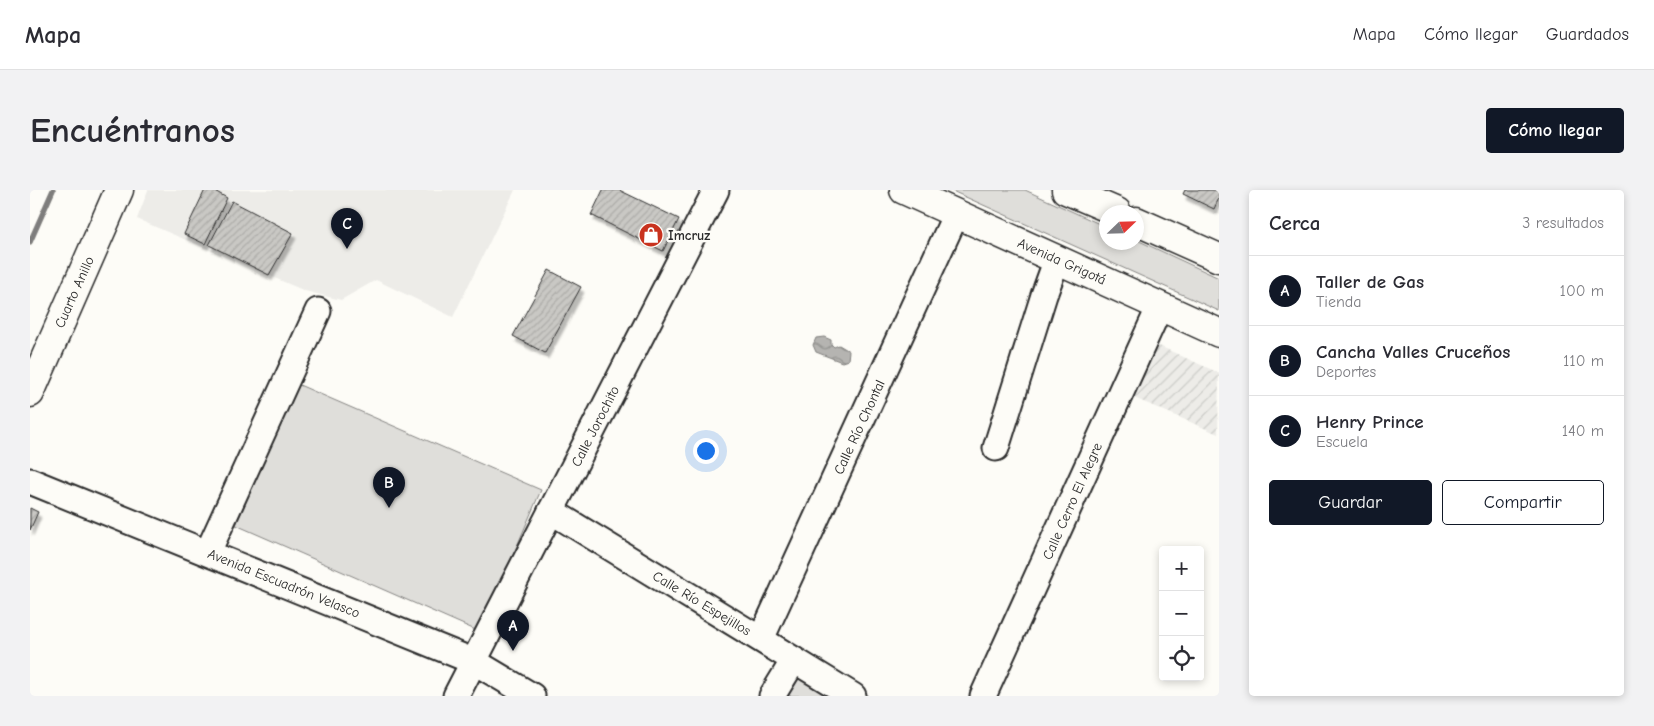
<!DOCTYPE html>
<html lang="es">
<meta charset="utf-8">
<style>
body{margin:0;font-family:"Comic Neue",sans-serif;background:#f2f2f3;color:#2b2b33}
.controls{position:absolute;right:15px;bottom:15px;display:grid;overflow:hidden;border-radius:5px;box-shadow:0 2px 8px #0003}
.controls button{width:45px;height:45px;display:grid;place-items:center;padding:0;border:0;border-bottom:1px solid #e1e1e2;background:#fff;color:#2b2b33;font:25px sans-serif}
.compass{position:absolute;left:1069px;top:15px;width:45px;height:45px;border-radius:50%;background:#fff;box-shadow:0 2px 8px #0003;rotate:67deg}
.you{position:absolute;left:675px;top:260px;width:18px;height:18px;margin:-12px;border:4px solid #fff;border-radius:50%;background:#1a73e8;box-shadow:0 0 0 8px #1a73e833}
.badge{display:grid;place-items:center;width:32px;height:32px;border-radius:50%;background:#111827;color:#fff;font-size:16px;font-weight:700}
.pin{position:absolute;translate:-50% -41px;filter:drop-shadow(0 1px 2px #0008)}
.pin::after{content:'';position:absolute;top:26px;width:18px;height:15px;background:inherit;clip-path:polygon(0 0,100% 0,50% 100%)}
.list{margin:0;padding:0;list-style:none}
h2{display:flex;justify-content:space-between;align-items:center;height:65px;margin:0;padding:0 20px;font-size:21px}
h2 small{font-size:16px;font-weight:400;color:#7c7c81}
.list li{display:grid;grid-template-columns:32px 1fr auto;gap:15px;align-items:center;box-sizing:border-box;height:70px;padding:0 20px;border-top:1px solid #e1e1e2}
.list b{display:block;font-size:19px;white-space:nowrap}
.list p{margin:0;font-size:16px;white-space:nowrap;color:#7c7c81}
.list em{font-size:16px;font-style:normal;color:#7c7c81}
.actions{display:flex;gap:10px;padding:15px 20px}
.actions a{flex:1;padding:11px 0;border:1px solid #111827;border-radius:5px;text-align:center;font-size:18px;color:#111827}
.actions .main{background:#111827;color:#fff}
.icon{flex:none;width:28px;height:28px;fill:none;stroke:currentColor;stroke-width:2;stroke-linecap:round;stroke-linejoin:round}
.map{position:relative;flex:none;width:1189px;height:506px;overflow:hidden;border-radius:5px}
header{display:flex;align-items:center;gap:30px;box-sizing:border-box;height:70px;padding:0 25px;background:#fff;border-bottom:1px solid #e1e1e2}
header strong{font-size:24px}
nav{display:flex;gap:28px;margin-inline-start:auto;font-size:18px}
.intro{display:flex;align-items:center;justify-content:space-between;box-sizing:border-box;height:120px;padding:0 30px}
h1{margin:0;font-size:35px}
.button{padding:12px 22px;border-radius:5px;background:#111827;color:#fff;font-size:18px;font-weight:700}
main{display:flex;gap:30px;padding:0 30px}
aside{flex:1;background:#fff;border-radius:5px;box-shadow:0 2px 8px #0003}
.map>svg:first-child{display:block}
.built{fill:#edece8}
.industrial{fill:url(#industrial-furrows)}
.green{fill:#dfdeda;stroke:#858482}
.water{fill:url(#water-waves);stroke:#7e7d7b}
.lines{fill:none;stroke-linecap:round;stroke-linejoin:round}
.stream{stroke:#7e7d7b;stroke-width:5.5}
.building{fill:url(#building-hatch);stroke:#2b2b2b;filter:url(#shadow)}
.minor-casing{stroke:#2b2b2b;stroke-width:29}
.major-casing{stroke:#2b2b2b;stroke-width:31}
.highway-casing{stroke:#2b2b2b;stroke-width:31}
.minor{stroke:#fdfcf7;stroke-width:25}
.major{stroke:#fdfcf7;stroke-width:28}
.highway{stroke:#fdfcf7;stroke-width:28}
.labels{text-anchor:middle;stroke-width:4.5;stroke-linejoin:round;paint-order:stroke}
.poi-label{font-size:14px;font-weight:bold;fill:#2b2b2b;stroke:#fdfcf7;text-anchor:start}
.street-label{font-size:14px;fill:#2b2b2b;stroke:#fdfcf7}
</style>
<header>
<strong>Mapa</strong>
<nav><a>Mapa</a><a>Cómo llegar</a><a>Guardados</a></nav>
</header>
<div class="intro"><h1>Encuéntranos</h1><a class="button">Cómo llegar</a></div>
<main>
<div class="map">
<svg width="1189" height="506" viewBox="0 0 1189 506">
<defs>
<pattern id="industrial-furrows" width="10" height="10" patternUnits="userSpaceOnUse" patternTransform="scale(1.25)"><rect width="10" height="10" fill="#edece8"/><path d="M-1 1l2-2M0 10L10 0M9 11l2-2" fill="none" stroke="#cbcbc7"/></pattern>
<pattern id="water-waves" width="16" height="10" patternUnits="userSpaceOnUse" patternTransform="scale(1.25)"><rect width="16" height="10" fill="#b5b4b1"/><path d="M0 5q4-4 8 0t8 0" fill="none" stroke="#939390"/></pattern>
<pattern id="building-hatch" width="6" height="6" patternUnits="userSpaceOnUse" patternTransform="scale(1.25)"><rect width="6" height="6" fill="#c9c8c4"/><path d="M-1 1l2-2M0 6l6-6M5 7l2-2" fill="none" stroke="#adaca9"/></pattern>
<filter id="shadow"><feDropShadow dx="3" dy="5.5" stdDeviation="1" flood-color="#0004"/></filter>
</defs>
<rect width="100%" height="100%" fill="#fdfcf7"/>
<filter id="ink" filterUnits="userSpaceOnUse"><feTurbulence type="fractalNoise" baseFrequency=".02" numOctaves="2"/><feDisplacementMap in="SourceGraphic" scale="10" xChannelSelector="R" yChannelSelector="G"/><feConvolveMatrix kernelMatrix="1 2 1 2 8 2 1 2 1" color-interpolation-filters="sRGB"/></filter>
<g filter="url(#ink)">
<path class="built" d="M 118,0 L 485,0 L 423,127 L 346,90 L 311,110 L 275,101 L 107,29 Z"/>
<path class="industrial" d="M 1125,154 L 1189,183 L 1188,244 L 1102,207 Z"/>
<g class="green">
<path d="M 920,0 L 995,0 L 1076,37 L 1076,52 L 1106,52 L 1107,50 L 1189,88 L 1189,121 Z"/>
<path d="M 267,194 L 511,300 L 450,442 L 206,335 Z"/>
<path d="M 764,480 L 804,506 L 749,506 Z"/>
</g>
<path class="water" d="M 794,147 L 801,150 L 801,154 L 804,157 L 809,155 L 819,161 L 818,170 L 812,172 L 786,162 L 783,155 L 786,148 Z"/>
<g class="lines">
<path class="stream" d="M 0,52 L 23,0"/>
</g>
<g class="building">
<path d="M 175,0 L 183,0 L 197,8 L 175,54 L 154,44 Z"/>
<path d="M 573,0 L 589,0 L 649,29 L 633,61 L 561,25 Z"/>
<path d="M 1155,0 L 1189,0 L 1189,8 L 1184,19 L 1153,4 Z"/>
<path d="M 202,11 L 263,43 L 239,85 L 179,55 Z"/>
<path d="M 519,80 L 551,97 L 515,163 L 483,146 Z"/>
<path d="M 0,318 L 8,322 L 0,340 Z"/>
</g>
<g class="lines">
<defs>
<g id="minor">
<path d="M 966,258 L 1014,105 L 1027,69"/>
<path d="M 0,291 L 445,472 L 502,506"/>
<path d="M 521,321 L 823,506"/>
<path d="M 178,362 L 288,121"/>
<path d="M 731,449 L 926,24"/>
<path d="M 426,506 L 686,0"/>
<path d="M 742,506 L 764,470"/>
<path d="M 953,506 L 1130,116"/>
</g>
<g id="major">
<path d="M 874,0 L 1189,143"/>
<path d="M 1036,0 L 1087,22"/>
<path d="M 1106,31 L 1189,68"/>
</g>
<path id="highway" d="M 0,203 L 89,0"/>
</defs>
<use href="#minor" class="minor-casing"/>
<use href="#major" class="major-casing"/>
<use href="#highway" class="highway-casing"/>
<use href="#minor" class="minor"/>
<use href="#major" class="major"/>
<use href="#highway" class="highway"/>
</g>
</g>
<defs>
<symbol id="shop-disc" viewBox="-11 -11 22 22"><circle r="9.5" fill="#c8321e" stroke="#fdfcf7"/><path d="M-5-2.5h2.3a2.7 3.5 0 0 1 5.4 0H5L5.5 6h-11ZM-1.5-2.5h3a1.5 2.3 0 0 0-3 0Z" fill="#fff"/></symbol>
</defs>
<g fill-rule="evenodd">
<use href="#shop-disc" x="607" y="31" width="28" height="28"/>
</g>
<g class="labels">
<g class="poi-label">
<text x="638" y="50">Imcruz</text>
</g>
<g class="street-label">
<text transform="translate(1032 71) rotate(24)" y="5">Avenida Grigotá</text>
<text transform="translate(44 102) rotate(-66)" y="5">Cuarto Anillo</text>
<text transform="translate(565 236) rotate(-63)" y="5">Calle Jorochito</text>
<text transform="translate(829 237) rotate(-65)" y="5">Calle Río Chontal</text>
<text transform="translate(1042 311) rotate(-66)" y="5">Calle Cerro El Alegre</text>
<text transform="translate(254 393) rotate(22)" y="5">Avenida Escuadrón Velasco</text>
<text transform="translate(672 413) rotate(31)" y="5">Calle Río Espejillos</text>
</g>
</g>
</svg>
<div class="controls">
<button>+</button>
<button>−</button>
<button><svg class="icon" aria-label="locate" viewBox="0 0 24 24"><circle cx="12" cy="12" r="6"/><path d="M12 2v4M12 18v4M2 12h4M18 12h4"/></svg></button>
</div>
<svg class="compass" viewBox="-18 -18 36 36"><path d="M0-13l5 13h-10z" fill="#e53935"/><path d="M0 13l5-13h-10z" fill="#7c7c81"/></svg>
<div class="you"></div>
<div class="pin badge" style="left:483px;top:461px">A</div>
<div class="pin badge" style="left:359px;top:318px">B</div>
<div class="pin badge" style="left:317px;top:59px">C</div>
</div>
<aside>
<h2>Cerca<small>3 resultados</small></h2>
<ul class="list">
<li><span class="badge">A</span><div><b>Taller de Gas</b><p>Tienda</p></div><em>100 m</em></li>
<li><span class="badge">B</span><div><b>Cancha Valles Cruceños</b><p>Deportes</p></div><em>110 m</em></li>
<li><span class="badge">C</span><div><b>Henry Prince</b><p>Escuela</p></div><em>140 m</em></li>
</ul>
<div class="actions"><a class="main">Guardar</a><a>Compartir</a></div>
</aside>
</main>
